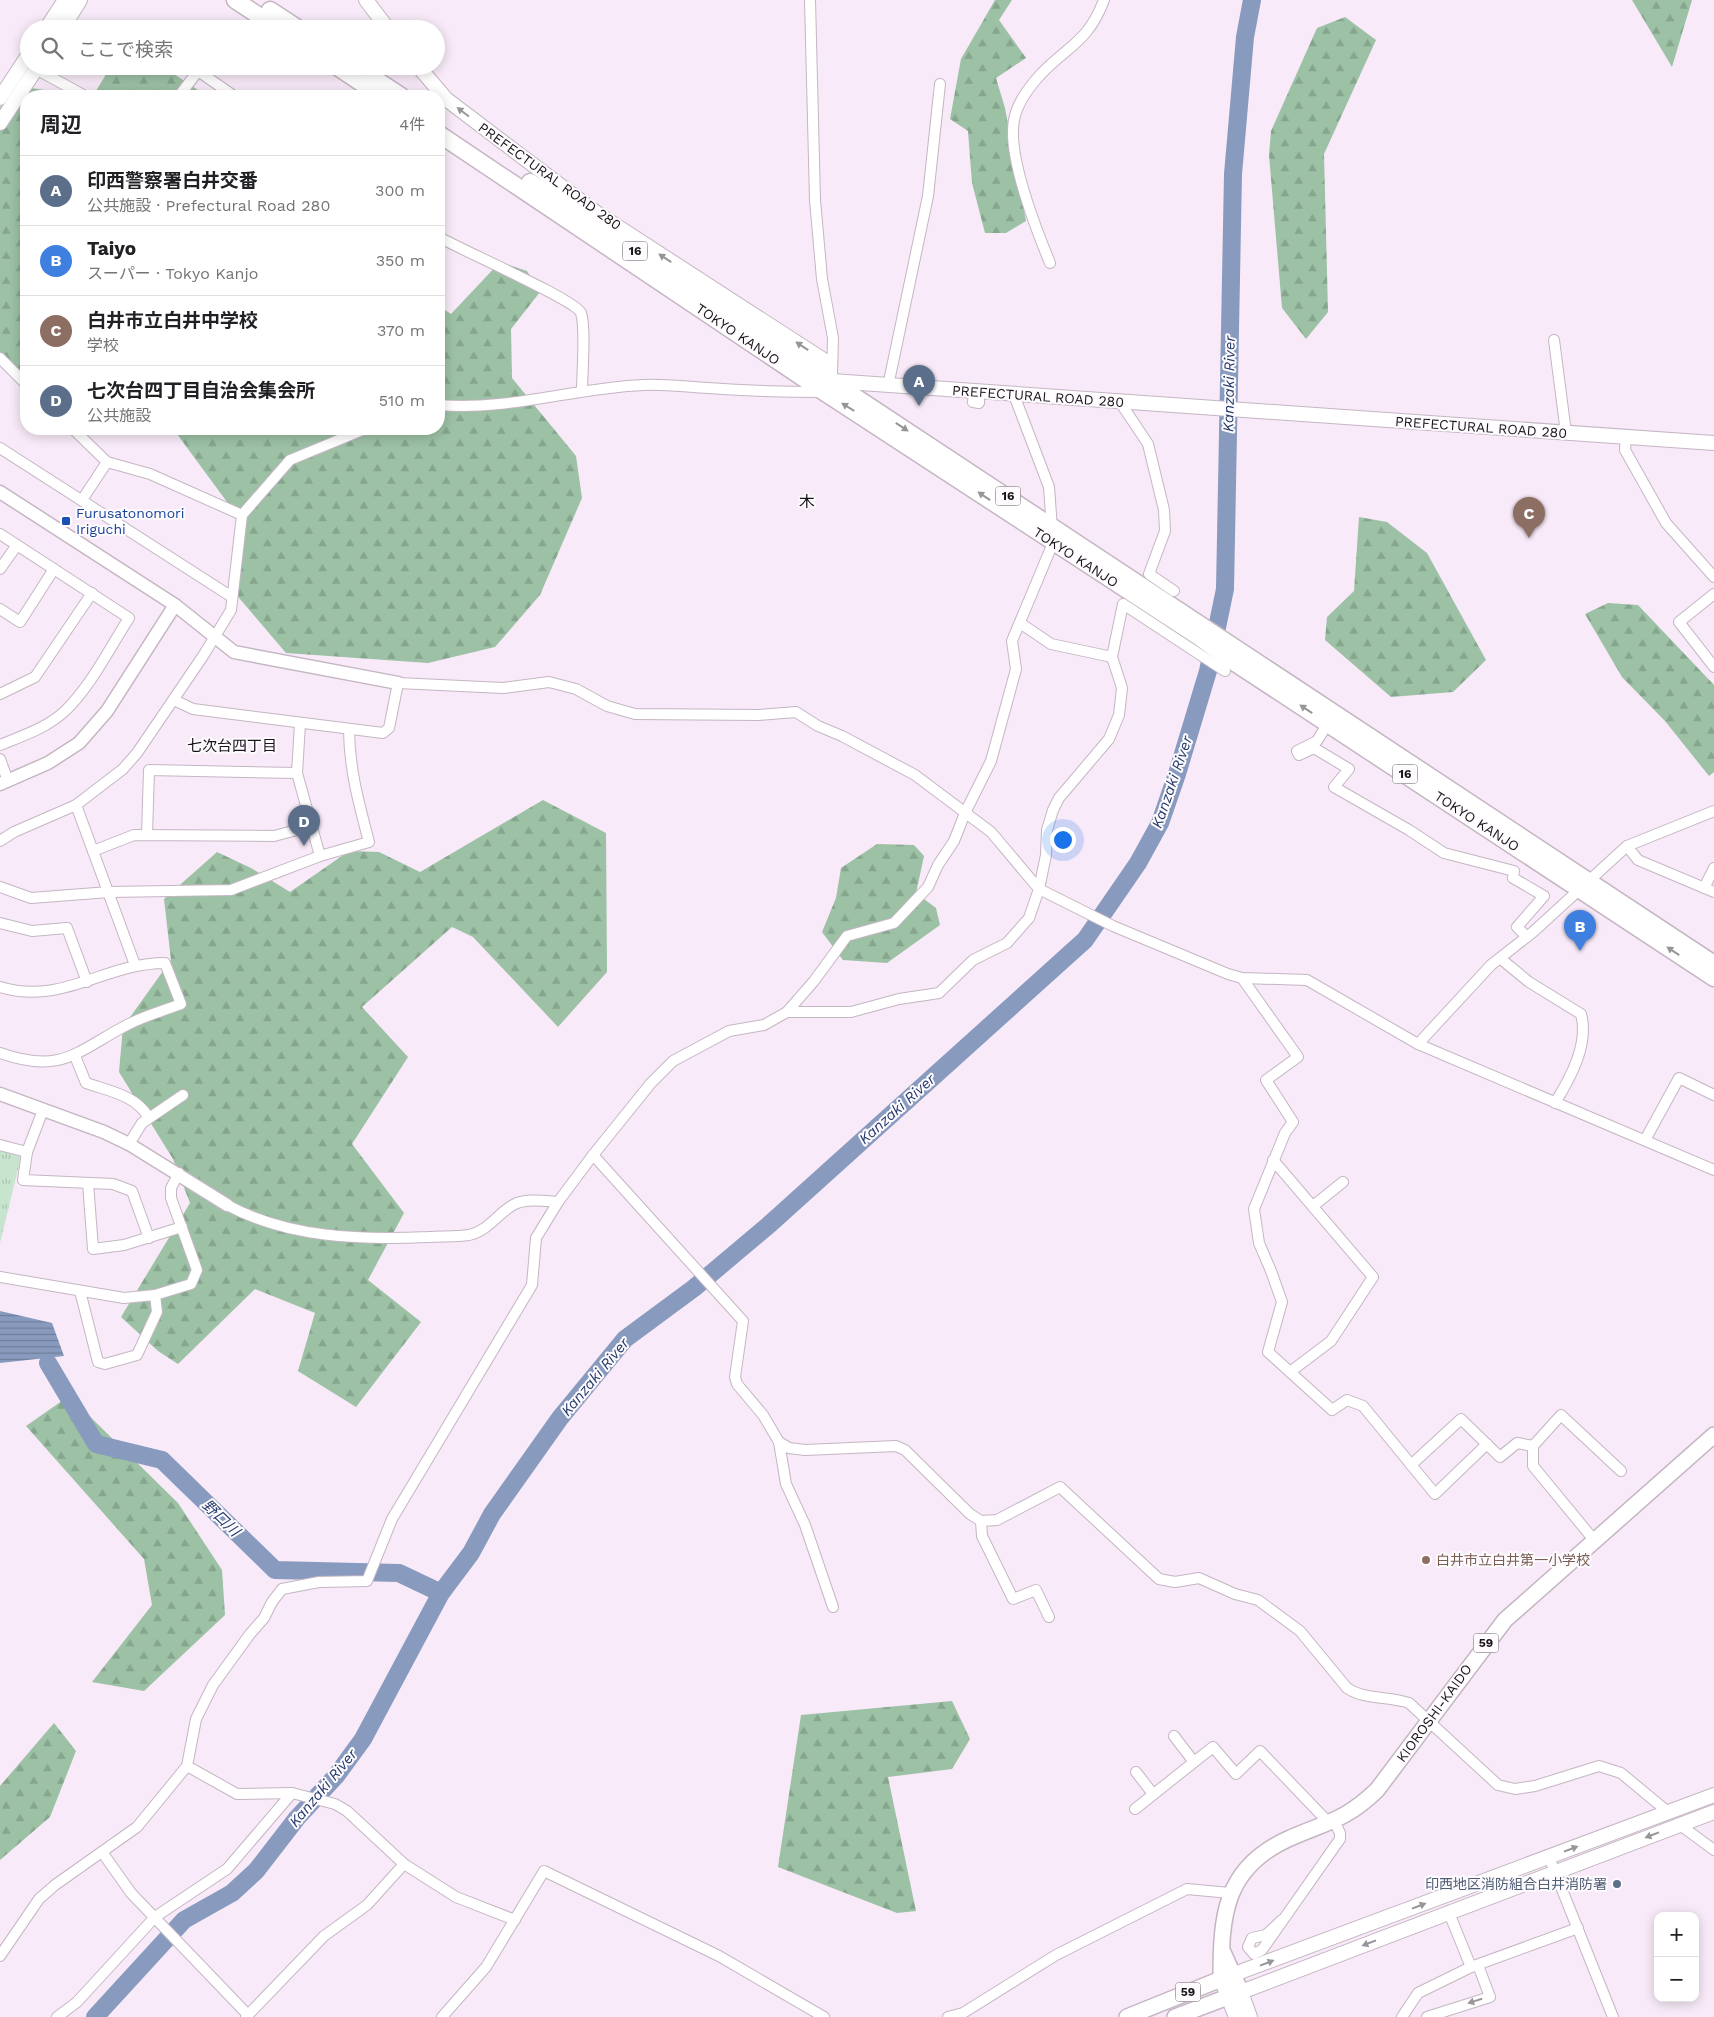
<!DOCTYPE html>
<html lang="ja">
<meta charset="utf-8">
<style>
body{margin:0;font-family:"Work Sans","Noto Sans JP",sans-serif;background:#f6f6f6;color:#202124}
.controls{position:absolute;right:15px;bottom:15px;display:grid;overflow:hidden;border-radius:10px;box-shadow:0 2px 12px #0003}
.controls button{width:45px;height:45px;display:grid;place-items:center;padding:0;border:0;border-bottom:1px solid #e0e0e0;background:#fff;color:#202124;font:25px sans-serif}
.you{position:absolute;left:1062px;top:839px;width:18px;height:18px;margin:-12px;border:4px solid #fff;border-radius:50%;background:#1a73e8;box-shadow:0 0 0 8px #1a73e833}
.badge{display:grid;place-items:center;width:32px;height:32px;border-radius:50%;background:#db2777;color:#fff;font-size:16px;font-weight:700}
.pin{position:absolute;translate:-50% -41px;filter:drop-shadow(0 1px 2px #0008)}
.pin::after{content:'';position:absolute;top:26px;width:18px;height:15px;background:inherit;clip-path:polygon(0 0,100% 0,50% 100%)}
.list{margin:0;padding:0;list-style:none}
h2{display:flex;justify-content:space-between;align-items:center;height:65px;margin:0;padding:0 20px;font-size:21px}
h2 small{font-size:16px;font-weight:400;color:#757577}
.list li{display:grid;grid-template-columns:32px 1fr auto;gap:15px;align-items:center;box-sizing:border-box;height:70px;padding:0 20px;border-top:1px solid #e0e0e0}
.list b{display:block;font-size:19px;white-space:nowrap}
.list p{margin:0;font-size:16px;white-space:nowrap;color:#757577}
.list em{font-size:16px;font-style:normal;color:#757577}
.icon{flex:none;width:28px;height:28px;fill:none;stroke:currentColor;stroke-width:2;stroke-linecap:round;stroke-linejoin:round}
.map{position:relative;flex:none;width:1714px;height:2017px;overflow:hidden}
.search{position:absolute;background:#fff;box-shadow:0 2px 12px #0003;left:20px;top:20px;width:425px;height:55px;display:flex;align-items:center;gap:12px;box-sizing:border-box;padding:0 18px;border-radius:28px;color:#757577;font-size:19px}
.panel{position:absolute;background:#fff;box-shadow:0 2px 12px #0003;left:20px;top:90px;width:425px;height:345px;border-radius:20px}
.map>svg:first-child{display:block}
.grass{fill:url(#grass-tufts)}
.forest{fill:url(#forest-firs)}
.water{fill:url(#water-rules)}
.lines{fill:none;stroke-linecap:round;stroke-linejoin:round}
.river{stroke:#889bbe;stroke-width:18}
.minor-casing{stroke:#c4b6c3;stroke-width:12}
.tertiary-casing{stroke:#c4b6c3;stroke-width:15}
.secondary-casing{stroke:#c4b6c3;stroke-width:16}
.primary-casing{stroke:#c4b6c3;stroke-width:18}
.trunk-casing{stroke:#c4b6c3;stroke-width:19}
.minor{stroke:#fff;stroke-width:10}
.tertiary{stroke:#fff;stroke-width:12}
.secondary{stroke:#fff;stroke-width:14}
.primary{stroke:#fff;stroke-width:15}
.trunk{stroke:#fff;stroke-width:16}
.oneway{fill:#989598}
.transit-dot{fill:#1a4fb4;stroke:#fefbfe;stroke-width:2}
.education-dot{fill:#8d6e63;stroke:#fefbfe;stroke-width:2}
.service-dot{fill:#5c6f8a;stroke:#fefbfe;stroke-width:2}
.labels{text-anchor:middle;stroke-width:4;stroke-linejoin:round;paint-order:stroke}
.shield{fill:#fefbfe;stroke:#5e595e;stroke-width:1}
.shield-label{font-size:12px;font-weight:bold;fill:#191419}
.street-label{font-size:14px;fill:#191419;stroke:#fefbfe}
.transit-label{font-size:14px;fill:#164399;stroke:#fefbfe;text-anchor:start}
.education-label{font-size:14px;fill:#785e54;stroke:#fefbfe;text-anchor:start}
.service-label{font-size:14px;fill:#4e5e75;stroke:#fefbfe;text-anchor:end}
.water-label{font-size:15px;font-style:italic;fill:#243b6b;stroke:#fefbfe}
.neighbourhood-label{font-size:15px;fill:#191419;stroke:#fefbfe}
.quarter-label{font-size:16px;fill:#191419;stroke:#fefbfe}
</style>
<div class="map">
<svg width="1714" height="2017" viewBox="0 0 1714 2017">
<defs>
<pattern id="grass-tufts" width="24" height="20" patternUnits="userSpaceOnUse" patternTransform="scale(1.25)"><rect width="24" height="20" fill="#c7e5ce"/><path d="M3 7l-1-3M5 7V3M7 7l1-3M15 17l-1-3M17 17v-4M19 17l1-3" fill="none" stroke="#aac4b0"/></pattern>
<pattern id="forest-firs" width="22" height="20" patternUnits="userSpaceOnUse" patternTransform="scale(1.25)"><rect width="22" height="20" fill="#9cc1a5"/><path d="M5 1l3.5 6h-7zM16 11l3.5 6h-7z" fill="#86a58d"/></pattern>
<pattern id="water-rules" width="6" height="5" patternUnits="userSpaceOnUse" patternTransform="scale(1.25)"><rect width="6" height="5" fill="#889bbe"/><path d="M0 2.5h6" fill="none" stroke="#6e7d9a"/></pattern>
</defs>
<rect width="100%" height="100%" fill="#f8eaf8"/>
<path class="grass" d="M 0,1150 L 21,1157 L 0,1243 Z"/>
<g class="forest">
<path d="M 995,0 L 1012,0 L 999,20 L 1026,58 L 996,78 L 1005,108 L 1026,221 L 1006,233 L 985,233 L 972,183 L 968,131 L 950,119 L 961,59 Z"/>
<path d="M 1632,0 L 1692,0 L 1672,67 Z"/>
<path d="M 1345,17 L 1376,40 L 1324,154 L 1328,312 L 1306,339 L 1282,308 L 1269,155 L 1271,131 L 1317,28 Z"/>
<path d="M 111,66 L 162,66 L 207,96 L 93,96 Z"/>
<path d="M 31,88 L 86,96 L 26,96 L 26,373 L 0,358 L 0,107 Z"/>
<path d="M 500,262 L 527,271 L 540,292 L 511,329 L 512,378 L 576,456 L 582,498 L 540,595 L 495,647 L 428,663 L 286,653 L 234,592 L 241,521 L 177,434 L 176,429 L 439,429 L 439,306 L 451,314 Z"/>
<path d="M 1359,517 L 1387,522 L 1427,553 L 1486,660 L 1453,692 L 1391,697 L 1325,640 L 1327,617 L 1354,591 Z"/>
<path d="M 1608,603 L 1638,605 L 1714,685 L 1714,772 L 1709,776 L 1665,721 L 1622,677 L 1585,614 Z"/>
<path d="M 543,800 L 606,833 L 607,972 L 558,1027 L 473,937 L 452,927 L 362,1007 L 408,1057 L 352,1144 L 404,1213 L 368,1280 L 421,1322 L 356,1407 L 298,1371 L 315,1313 L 255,1289 L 178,1364 L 158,1351 L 121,1317 L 190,1203 L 173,1159 L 119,1072 L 123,1027 L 171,960 L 164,899 L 217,852 L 251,868 L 290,892 L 349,851 L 379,852 L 420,872 Z"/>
<path d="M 877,844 L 914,845 L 924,856 L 916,893 L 936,908 L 940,925 L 887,963 L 843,960 L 822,932 L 836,898 L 841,868 Z"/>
<path d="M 69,1396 L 178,1503 L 222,1570 L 225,1615 L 144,1691 L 92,1682 L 152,1605 L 144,1559 L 26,1426 Z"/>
<path d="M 952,1701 L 970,1739 L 952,1769 L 888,1777 L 916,1911 L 897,1913 L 778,1867 L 801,1715 Z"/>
<path d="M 54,1723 L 76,1751 L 50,1817 L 0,1860 L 0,1786 Z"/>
</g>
<path class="water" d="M 0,1311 L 52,1323 L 64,1356 L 0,1363 Z"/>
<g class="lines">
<g class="river">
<path d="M 48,1363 L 96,1444 L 162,1460 L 275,1570 L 399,1573 L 441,1593"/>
<path d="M 95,2017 L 184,1920 L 232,1893 L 256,1871 L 297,1818 L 336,1776 L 363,1739 L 441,1593 L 471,1553 L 492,1514 L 560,1418 L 625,1339 L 694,1288 L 771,1223 L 1085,940 L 1138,863 L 1160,823 L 1177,774 L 1208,671 L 1225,589 L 1233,174 L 1245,37 L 1252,0"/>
</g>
<defs>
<g id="minor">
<path d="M 810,0 L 815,200 L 822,279 L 833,338 L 832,373"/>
<path d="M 36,69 L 85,96"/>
<path d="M 179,96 L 198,71 L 234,96"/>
<path d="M 439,237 C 461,250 576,300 581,313 C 586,328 582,373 582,391"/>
<path d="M 1050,263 C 1036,229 1007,156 1014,120 C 1017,103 1029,87 1041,74 C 1069,45 1088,42 1104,0"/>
<path d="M 1554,340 L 1566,433"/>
<path d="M 0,358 L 26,384"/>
<path d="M 888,386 L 928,196 L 940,84"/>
<path d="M 974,392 L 973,402 L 979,403 L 979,392"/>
<path d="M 1120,402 L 1148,444 L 1164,510 L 1165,531 L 1149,574 L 1174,591"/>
<path d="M 439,405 C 508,411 574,388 643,385 C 665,384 687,387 708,388 C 747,391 785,392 823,392"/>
<path d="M 1626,437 L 1625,450 L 1666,523 L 1714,577"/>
<path d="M 0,448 L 232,597"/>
<path d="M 82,500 L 107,462"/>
<path d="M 242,515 L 290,460 L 365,429"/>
<path d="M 0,534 L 129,618 C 109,649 91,686 65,711 C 47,728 22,736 0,745"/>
<path d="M 0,569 L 17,545"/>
<path d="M 1714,594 L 1679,622 L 1714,667"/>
<path d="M 0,609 L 20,622 L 54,569"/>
<path d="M 1020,623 L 1051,644 L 1112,657"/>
<path d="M 0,694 L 35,677 L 92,593"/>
<path d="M 174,700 L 193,709 L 383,733 L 389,728 L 398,683 L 503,688 L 549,682 L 576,689 L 607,706 L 635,714 L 759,715 L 796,712 L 818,726 L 842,736 L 915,775 L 991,832 L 1039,889 L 1113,926 L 1228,974 L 1242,978 L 1307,980 L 1418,1044 L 1714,1170"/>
<path d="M 1328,723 L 1317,741 L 1297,751 L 1299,755 L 1314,748 L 1349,769 L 1334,787 L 1409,830 L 1444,853 L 1514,871 L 1513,878 L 1544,896 L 1517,927 L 1527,937"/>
<path d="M 300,724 L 297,773 L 320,856"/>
<path d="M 0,759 L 8,781"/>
<path d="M 76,805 L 135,965"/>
<path d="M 147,835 L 149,770 L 297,773"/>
<path d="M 0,841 L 14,832 L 76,805 L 123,769 L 137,753 L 203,656 L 231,610 L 242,515 L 150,474 L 107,462 L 73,429"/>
<path d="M 1627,846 L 1638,860 L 1714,892"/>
<path d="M 93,851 L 134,835 L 274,836 L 312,826"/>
<path d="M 0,887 L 31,898 L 109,892 L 231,890 L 320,856 L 369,842 C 359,804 349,768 349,729"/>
<path d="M 1704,888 L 1714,868"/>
<path d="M 0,923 L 32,931 L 67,928 L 87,982"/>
<path d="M 1501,959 L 1529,982 L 1581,1014 C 1589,1044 1571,1077 1555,1103"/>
<path d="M 1242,978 L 1298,1057 L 1266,1080 L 1293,1122 L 1285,1133 L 1254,1209 L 1259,1243 L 1271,1271 L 1282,1302 L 1268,1352 L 1332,1410 L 1347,1400 L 1363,1406 L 1435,1494 L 1487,1444"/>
<path d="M 0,987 C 63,1006 104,963 165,963 L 181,1004 C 163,1011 144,1016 127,1025 C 77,1051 62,1075 0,1053"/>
<path d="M 787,1012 L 851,1012 L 899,999 L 939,993 L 973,960 L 1007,943 L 1029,918 L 1039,889 L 1046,855 L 1047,830 L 1053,810 L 1059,798 L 1109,739 L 1119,715 L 1122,688 L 1112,657 L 1123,604 L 1225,671"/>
<path d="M 1418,1044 L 1491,965 L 1533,932 L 1627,846 L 1714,811"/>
<path d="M 75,1056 L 86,1083 C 109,1091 136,1095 149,1118"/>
<path d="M 43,1110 L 27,1152 L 23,1180 L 113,1184 L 132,1191 L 149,1238"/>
<path d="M 1645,1140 L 1679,1078 L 1714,1095"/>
<path d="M 129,1144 L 142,1123 L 183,1095"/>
<path d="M 0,1145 L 27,1152"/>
<path d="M 593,1155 L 743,1321 L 735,1377 L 737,1384 L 763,1415 L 779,1442 L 789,1448 L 805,1450 L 896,1446 L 905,1450 L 970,1514 L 981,1521 L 997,1520 L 1060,1487 L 1159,1579 L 1175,1582 L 1199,1578 L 1235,1594 L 1258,1600 L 1300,1631 L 1347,1688 C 1365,1700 1388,1696 1409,1703 L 1498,1785 L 1515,1789 L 1535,1786 L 1599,1766 L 1621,1773 L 1668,1812"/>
<path d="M 1273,1160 L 1373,1277 L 1331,1341 L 1290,1372"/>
<path d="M 88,1183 L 93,1249 L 124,1245 L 182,1227"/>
<path d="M 227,1205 C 288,1238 360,1240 428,1237 C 441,1236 456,1237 469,1235 C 488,1231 497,1214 513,1205 C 525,1198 544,1201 558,1202"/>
<path d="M 1313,1206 L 1343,1182"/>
<path d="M 0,1277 L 124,1298 L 155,1295 L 191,1284 L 197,1270 L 171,1198 L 171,1188 L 179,1173"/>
<path d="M 80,1291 L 98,1362 L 105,1364 L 137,1355 L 157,1312 L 155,1295"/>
<path d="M 779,1442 L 786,1484 L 805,1525 L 833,1607"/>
<path d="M 1533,1446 L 1561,1415 L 1621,1471"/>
<path d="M 1411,1465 L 1461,1419 L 1500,1457 L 1517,1443 L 1533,1446 L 1533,1466 L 1594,1540"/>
<path d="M 981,1521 L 982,1536 L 1013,1599 L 1036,1590 L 1049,1617"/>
<path d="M 1174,1736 L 1194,1762"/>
<path d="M 187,1766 L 237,1794 L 292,1793 L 335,1804 L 347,1811 L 404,1864 L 456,1897 L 515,1920"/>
<path d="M 1136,1772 L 1153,1794"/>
<path d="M 1135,1809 L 1213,1747 L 1236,1774 L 1260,1751 L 1329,1823"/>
<path d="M 1680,1825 L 1714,1850"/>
<path d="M 102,1852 L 131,1893 L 248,2015"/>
<path d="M 1549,1857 L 1613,2017"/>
<path d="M 1449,1913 L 1471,1967"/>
<path d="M 1282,1920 L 1266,1935 L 1252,1938 L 1248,1947 L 1254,1954 L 1262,1950 L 1340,1839 L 1340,1833 L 1334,1821"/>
<path d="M 0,1956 L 39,1899 L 55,1885 L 137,1827 L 187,1766 L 196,1719 L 213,1685 L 250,1634 L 264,1618 L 272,1602 L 282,1589 L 319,1582 L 367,1581 L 392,1519 L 532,1285 L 536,1238 L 558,1202 L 593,1155 L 651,1083 L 673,1061 L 729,1031 L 764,1025 L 787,1012 L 814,981 L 847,936 L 894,923 L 928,887 L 938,865 L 954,841 L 965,813 L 991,761 L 1016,669 L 1012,641 L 1053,543 L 1049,487 L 1014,395"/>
<path d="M 57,2017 L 77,2002 L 155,1917 L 227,1869 L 292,1793"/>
<path d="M 246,2017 L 324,1936 L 367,1905 L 404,1864"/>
<path d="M 442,2017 L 486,1967 L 544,1871 L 719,1956 L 824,2017"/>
<path d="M 948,2017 L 963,2013 L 1056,1955 L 1187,1889 L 1230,1893"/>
<path d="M 1402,2017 L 1418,1993 L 1471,1967 L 1578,1928"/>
<path d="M 1427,2017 L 1490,1997 L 1478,1965"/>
</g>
<g id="tertiary">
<path d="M 0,492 L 175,605 L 234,652 L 398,683"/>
<path d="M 0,784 L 48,763 L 79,743 L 107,711 L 175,605"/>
<path d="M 0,1094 L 104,1132 L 129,1144 L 227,1205"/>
</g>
<g id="secondary">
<path d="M 366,0 L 388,29"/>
<path d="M 46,29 L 65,0"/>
<path d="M 62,29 L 80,0"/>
<path d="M 418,66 L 446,99 L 598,214 L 825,361 L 832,381"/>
<path d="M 0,98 L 29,54"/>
<path d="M 0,123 L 38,66"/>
<path d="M 832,381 L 1714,443"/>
<path d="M 1236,2017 L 1221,1979 L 1714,1795"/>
<path d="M 1250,2017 L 1241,1992 L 1714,1812"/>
</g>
<g id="primary">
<path d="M 1127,2017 L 1221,1979 C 1221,1916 1224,1868 1288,1839 C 1326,1822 1345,1821 1377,1790 L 1505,1620 L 1714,1435"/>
<path d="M 1175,2017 L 1241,1992 L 1222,1950"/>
</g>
<g id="trunk">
<path d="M 235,0 L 279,29"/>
<path d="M 270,10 L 299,29"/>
<path d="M 336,66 L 381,96"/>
<path d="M 372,77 L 401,96"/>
<path d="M 439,134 L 824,392 L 1199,637 L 1229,659 L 1714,978"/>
<path d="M 530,182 L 1714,964"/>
</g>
</defs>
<use href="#minor" class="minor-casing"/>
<use href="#tertiary" class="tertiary-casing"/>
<use href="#secondary" class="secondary-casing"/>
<use href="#primary" class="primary-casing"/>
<use href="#trunk" class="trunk-casing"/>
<use href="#minor" class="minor"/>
<use href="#tertiary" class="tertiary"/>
<use href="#secondary" class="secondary"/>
<use href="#primary" class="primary"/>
<use href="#trunk" class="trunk"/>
</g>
<defs><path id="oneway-solid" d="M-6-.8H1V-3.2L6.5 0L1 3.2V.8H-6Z" transform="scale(1.25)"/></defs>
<g class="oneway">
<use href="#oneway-solid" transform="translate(463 112) rotate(-143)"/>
<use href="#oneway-solid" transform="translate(665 258) rotate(-147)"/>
<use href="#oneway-solid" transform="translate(802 346) rotate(-147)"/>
<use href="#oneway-solid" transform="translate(848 407) rotate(-148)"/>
<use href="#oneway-solid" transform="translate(902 427) rotate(33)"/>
<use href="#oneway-solid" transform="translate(984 496) rotate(-146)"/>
<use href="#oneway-solid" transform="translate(1306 709) rotate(-147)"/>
<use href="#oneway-solid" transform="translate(1673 951) rotate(-146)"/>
<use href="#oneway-solid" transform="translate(1652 1835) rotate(159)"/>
<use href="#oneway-solid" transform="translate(1571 1849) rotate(-21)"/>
<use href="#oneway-solid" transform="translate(1419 1906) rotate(-21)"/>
<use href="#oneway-solid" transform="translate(1369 1943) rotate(159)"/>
<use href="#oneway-solid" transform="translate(1267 1963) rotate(-21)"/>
<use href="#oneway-solid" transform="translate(1475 2001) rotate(162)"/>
</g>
<rect class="transit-dot" x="61" y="516" width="10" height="10" rx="2.5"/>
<circle class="education-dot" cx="1426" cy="1560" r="5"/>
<circle class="service-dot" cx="1617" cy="1884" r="5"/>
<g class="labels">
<g class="shield">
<rect x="622.5" y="241.5" width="25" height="19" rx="4"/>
<rect x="995.5" y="486.5" width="25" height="19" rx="4"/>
<rect x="1392.5" y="764.5" width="25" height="19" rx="4"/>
<rect x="1473.5" y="1633.5" width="25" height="19" rx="4"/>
<rect x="1175.5" y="1982.5" width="25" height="19" rx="4"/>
</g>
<g class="shield-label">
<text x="635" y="255">16</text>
<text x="1008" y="500">16</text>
<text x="1405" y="778">16</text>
<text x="1486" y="1647">59</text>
<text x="1188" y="1996">59</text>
</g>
<g class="street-label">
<text transform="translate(550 176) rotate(36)" y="5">PREFECTURAL ROAD 280</text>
<text transform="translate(738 334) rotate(34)" y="5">TOKYO KANJO</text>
<text transform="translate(1038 396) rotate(4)" y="5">PREFECTURAL ROAD 280</text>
<text transform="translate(1481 427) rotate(4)" y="5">PREFECTURAL ROAD 280</text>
<text transform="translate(1076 557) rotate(33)" y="5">TOKYO KANJO</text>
<text transform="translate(1477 821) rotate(33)" y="5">TOKYO KANJO</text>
<text transform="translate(1434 1713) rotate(-54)" y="5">KIOROSHI-KAIDO</text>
</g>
<g class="transit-label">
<text x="76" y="518">Furusatonomori<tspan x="76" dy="16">Iriguchi</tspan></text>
</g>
<g class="education-label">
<text x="1436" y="1565">白井市立白井第一小学校</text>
</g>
<g class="service-label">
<text x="1607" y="1889">印西地区消防組合白井消防署</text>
</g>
<g class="water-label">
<text transform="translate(1229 384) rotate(-89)" y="5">Kanzaki River</text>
<text transform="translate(1172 782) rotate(-71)" y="5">Kanzaki River</text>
<text transform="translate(897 1109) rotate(-42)" y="5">Kanzaki River</text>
<text transform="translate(595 1377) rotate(-50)" y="5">Kanzaki River</text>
<text transform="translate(221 1518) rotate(44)" y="5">野口川</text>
<text transform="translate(323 1788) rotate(-50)" y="5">Kanzaki River</text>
</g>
<g class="neighbourhood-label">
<text x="232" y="751">七次台四丁目</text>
</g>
<g class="quarter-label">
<text x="807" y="507">木</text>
</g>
</g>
</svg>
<div class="controls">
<button>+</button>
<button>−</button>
</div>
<div class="you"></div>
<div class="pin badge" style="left:919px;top:406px;background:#5c6f8a">A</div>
<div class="pin badge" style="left:1580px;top:951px;background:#3f7fe0">B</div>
<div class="pin badge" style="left:1529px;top:538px;background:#8d6e63">C</div>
<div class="pin badge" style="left:304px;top:846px;background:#5c6f8a">D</div>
<div class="search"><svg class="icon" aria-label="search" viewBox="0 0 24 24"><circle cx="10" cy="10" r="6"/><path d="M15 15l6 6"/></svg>ここで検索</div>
<section class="panel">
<h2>周辺<small>4件</small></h2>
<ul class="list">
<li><span class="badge" style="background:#5c6f8a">A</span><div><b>印西警察署白井交番</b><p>公共施設 · Prefectural Road 280</p></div><em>300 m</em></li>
<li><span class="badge" style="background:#3f7fe0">B</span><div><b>Taiyo</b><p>スーパー · Tokyo Kanjo</p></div><em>350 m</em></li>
<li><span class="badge" style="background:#8d6e63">C</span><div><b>白井市立白井中学校</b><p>学校</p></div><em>370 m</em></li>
<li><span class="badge" style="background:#5c6f8a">D</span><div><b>七次台四丁目自治会集会所</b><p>公共施設</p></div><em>510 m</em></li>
</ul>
</section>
</div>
